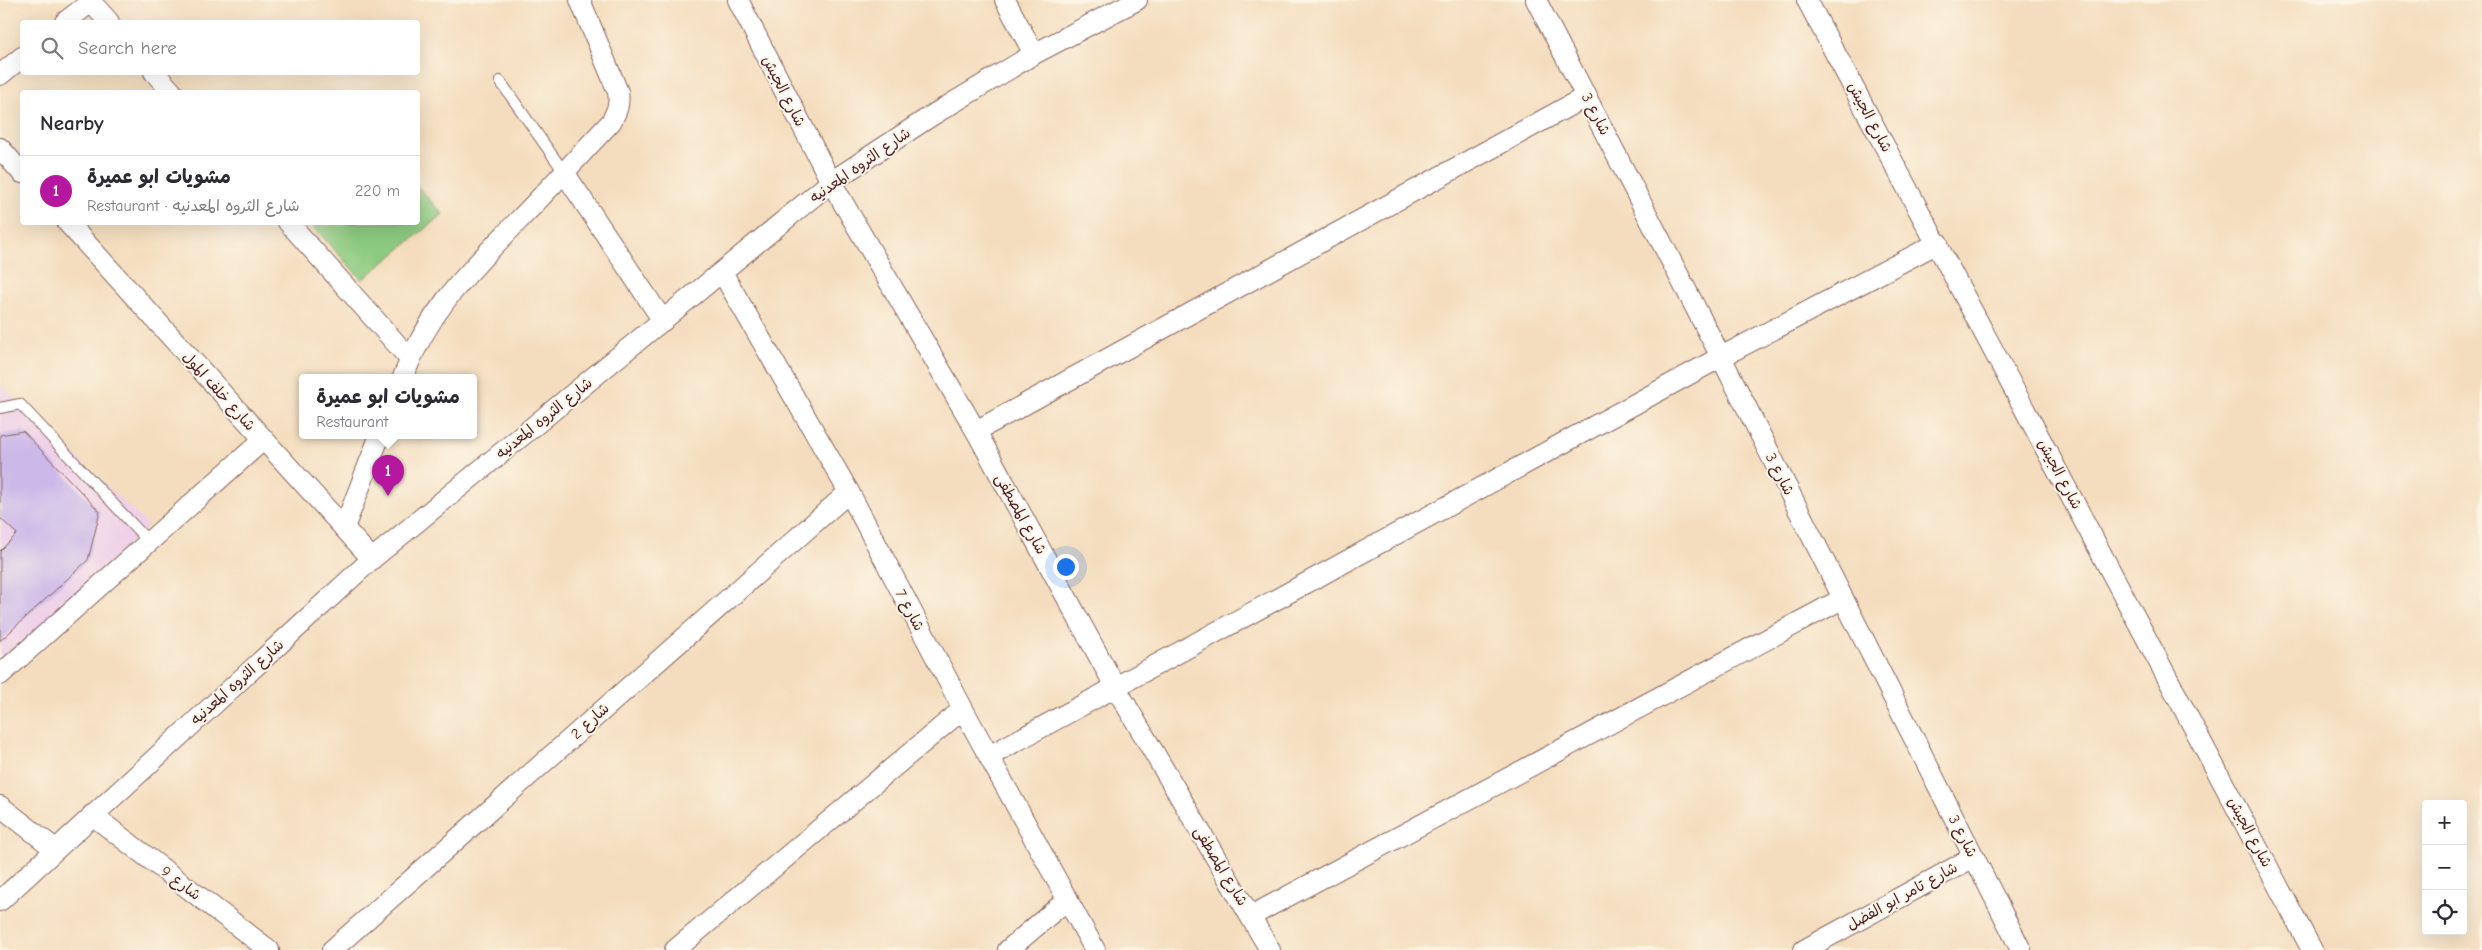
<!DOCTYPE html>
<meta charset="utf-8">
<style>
body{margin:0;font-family:"Comic Neue","Playpen Sans Arabic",sans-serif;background:#f7f7f7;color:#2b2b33}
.controls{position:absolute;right:15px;bottom:15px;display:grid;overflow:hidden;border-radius:5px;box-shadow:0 5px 20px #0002}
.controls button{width:45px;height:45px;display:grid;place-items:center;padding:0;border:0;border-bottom:1px solid #e1e1e2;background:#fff;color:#2b2b33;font:25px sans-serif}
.you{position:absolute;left:1065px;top:566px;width:18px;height:18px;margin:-12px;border:4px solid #fff;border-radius:50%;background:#1a73e8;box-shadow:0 0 0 8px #1a73e833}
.badge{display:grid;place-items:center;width:32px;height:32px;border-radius:50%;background:#b5179e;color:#fff;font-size:16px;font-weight:700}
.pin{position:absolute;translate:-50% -41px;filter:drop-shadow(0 1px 2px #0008)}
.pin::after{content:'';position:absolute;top:26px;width:18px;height:15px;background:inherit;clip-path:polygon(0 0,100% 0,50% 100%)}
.popup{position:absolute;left:299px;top:374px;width:178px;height:65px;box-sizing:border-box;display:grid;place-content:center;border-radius:5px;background:#fff;filter:drop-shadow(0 1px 4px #0005);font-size:16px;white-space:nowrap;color:#7c7c81}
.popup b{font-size:19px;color:#2b2b33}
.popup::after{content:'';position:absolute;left:50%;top:100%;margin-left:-10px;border:10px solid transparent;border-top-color:#fff}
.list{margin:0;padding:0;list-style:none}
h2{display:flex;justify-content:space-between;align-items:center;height:65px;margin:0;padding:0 20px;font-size:21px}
h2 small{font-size:16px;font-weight:400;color:#7c7c81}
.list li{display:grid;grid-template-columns:32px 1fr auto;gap:15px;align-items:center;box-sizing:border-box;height:70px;padding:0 20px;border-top:1px solid #e1e1e2}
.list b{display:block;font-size:19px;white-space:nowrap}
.list p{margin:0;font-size:16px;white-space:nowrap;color:#7c7c81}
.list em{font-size:16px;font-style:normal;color:#7c7c81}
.icon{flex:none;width:28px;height:28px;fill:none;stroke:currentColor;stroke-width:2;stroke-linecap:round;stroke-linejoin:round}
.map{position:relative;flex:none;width:2482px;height:950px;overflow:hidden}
.search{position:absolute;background:#fff;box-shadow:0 5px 20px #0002;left:20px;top:20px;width:400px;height:55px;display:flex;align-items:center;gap:12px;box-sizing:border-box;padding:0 18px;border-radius:5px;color:#7c7c81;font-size:19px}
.panel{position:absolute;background:#fff;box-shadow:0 5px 20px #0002;left:20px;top:90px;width:400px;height:135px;border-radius:5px}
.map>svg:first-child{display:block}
.built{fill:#eed0e8}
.green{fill:#8cca80;stroke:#6b7456}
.building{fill:#ccb8e9}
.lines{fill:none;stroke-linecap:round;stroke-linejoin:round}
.service-casing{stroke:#86625e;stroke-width:12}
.minor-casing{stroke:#86625e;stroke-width:22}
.service{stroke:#fff;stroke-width:10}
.minor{stroke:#fff;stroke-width:20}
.labels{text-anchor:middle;stroke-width:4;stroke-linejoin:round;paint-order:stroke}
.street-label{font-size:15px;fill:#4a1f2b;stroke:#fcf5e5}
</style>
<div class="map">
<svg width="2482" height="950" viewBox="0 0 2482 950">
<rect width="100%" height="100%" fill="#fcf5e5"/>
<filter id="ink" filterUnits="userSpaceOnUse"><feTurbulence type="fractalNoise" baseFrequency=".02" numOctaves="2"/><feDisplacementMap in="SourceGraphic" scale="10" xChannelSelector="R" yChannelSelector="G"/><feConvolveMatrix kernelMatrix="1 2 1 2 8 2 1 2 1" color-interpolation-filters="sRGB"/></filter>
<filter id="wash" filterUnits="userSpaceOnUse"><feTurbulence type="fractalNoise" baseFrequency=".0096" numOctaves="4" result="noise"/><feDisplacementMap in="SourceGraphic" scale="20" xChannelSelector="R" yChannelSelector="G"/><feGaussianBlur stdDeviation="1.12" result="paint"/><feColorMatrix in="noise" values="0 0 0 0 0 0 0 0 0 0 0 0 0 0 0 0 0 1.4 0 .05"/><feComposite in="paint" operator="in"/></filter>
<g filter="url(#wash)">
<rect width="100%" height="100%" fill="#f4ddbe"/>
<path class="built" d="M 0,384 L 148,525 L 0,674 Z"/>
<path class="green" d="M 418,187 L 443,214 L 362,280 L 310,223 L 418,222 Z"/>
<g id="blocks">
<path class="building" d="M 23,431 L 100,512 L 88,560 L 0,641 L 0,551 L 17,534 L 0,518 L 0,435 Z"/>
</g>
</g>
<g filter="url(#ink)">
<use href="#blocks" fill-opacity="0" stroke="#86625e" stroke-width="1"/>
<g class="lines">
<defs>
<g id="service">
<path d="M 500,81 L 564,172"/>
<path d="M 0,408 L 20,404 L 149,542"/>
</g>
<g id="minor">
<path d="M 738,0 L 831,182 L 976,431 L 1116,688 L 1270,950"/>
<path d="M 1005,0 L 1034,54"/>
<path d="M 1536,0 L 1721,357 L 2021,950"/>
<path d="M 1807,0 L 2312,950"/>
<path d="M 65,22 L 91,2 L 109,22"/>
<path d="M 154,72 L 172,92"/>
<path d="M 0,75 L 22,57"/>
<path d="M 0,148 L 22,173"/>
<path d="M 564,172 L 663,321"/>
<path d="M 67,222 L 372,559"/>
<path d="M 288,222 L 410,359"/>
<path d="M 722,272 L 849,492 L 963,709 L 1095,950"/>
<path d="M 403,377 C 430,308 467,274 517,222 C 549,189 580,155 611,122 C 617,111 620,104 618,92 L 580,0"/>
<path d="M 976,431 L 1587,96"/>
<path d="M 344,528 L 380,435"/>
<path d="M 0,675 L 263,440"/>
<path d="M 989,756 L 1721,357 L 1938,243"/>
<path d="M 0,806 L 55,849"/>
<path d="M 92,815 L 269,950"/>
<path d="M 0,901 L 372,559 L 831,182 L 931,116 L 1034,54 L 1137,0"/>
<path d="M 1251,916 L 1842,599"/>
<path d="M 332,950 L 849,492"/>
<path d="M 675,950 L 963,709"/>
<path d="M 1008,950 L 1068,899"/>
<path d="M 1804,950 L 1974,857"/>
</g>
</defs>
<use href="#service" class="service-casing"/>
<use href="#minor" class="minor-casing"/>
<use href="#service" class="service"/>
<use href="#minor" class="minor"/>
</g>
</g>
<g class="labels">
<g class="street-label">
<text transform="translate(784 91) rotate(63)" y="5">شارع الجيش</text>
<text transform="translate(1596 114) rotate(63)" y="5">شارع 3</text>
<text transform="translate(1870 117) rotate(62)" y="5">شارع الجيش</text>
<text transform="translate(860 165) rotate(-35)" y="5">شارع الثروه المعدنيه</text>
<text transform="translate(219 391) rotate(48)" y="5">شارع خلف المول</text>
<text transform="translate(544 418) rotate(-39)" y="5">شارع الثروه المعدنيه</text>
<text transform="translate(1780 474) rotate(63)" y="5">شارع 3</text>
<text transform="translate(2060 474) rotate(62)" y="5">شارع الجيش</text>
<text transform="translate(1021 514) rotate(61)" y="5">شارع المصطفى</text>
<text transform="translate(910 610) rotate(62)" y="5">شارع 7</text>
<text transform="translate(237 682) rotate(-42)" y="5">شارع الثروه المعدنيه</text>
<text transform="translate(590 721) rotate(-42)" y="5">شارع 2</text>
<text transform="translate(2250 832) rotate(62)" y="5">شارع الجيش</text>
<text transform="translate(1963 836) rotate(63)" y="5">شارع 3</text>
<text transform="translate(1221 866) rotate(59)" y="5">شارع المصطفى</text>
<text transform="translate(181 883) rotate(37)" y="5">شارع 9</text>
<text transform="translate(1902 896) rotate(-29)" y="5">شارع تامر ابو الفضل</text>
</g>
</g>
</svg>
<div class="controls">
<button>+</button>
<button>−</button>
<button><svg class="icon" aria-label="locate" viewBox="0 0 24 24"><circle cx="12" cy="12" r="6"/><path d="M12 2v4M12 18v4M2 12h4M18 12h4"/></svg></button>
</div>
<div class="you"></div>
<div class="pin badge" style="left:388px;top:496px">1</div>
<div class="popup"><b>مشويات ابو عميرة</b>Restaurant</div>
<div class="search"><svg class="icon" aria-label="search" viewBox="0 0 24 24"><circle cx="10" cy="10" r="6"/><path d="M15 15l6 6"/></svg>Search here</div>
<section class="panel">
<h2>Nearby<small></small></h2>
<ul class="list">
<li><span class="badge">1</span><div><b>مشويات ابو عميرة</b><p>Restaurant · شارع الثروه المعدنيه</p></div><em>220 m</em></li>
</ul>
</section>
</div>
